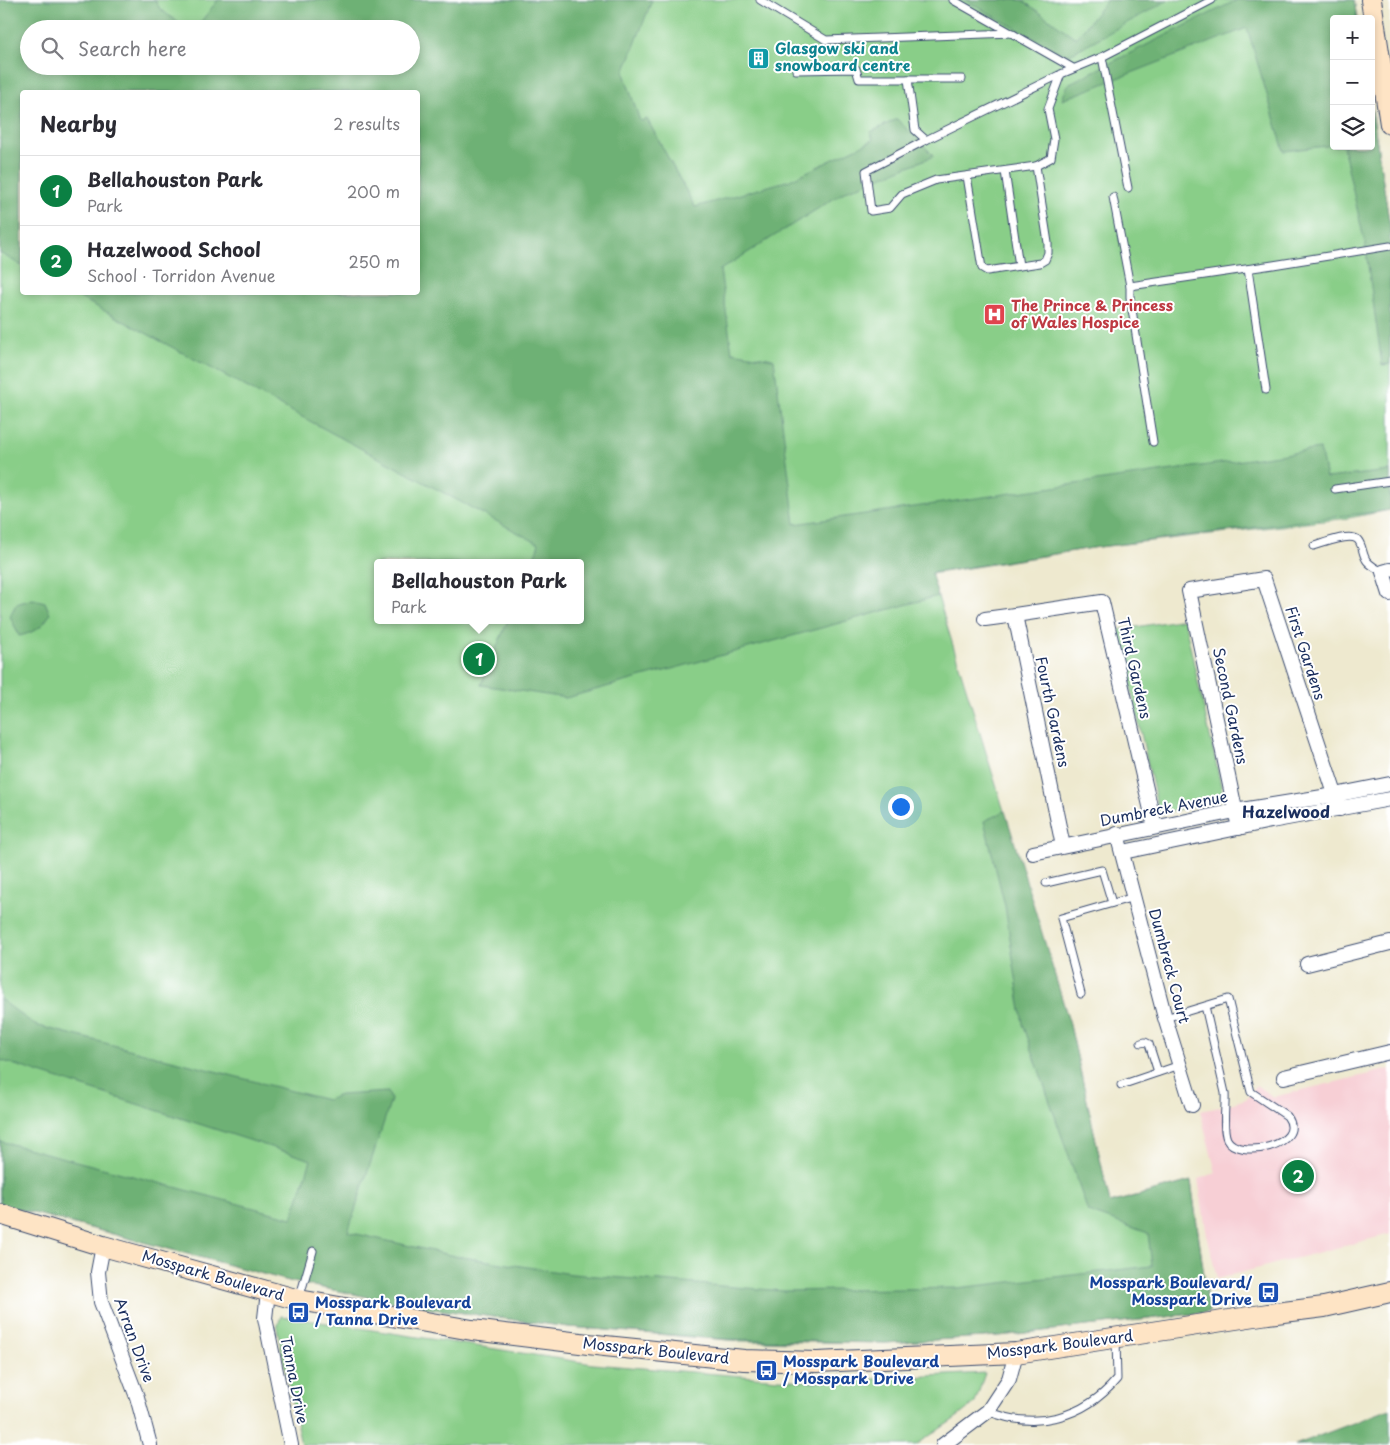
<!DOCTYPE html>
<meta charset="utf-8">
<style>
body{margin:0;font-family:"Playpen Sans",sans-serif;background:#f2f2f3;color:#2b2b33}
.controls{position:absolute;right:15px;top:15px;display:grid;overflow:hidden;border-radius:5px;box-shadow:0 2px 8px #0003}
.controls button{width:45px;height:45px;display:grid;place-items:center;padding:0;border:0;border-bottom:1px solid #e1e1e2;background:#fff;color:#2b2b33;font:25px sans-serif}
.you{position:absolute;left:900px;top:806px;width:18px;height:18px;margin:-12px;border:4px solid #fff;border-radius:50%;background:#1a73e8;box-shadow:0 0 0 8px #1a73e833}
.badge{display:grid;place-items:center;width:32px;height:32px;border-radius:50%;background:#0b8043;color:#fff;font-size:16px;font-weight:700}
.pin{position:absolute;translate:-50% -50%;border:2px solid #fff;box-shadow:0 1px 5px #0006}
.popup{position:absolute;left:374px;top:559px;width:210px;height:65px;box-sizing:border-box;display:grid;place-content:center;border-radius:5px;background:#fff;filter:drop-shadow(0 1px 4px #0005);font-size:16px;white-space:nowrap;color:#7c7c81}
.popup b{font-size:19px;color:#2b2b33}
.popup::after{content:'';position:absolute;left:50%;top:100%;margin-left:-10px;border:10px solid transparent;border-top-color:#fff}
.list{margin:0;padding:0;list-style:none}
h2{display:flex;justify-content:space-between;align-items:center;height:65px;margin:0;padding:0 20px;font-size:21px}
h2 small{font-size:16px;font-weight:400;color:#7c7c81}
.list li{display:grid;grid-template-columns:32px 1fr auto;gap:15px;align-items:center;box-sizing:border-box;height:70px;padding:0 20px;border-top:1px solid #e1e1e2}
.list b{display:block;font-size:19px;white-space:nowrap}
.list p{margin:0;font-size:16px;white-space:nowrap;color:#7c7c81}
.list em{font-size:16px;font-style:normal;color:#7c7c81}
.icon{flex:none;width:28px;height:28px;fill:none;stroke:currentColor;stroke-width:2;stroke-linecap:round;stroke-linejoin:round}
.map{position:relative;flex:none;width:1390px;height:1445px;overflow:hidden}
.search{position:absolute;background:#fff;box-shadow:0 2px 8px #0003;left:20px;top:20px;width:400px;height:55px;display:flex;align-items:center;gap:12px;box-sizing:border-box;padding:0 18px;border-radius:28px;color:#7c7c81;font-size:19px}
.panel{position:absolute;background:#fff;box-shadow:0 2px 8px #0003;left:20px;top:90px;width:400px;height:205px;border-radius:5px}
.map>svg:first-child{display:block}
.built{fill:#f7cfd5}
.green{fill:#89ce88;stroke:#527e73;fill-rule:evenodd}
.forest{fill:#6eb174;stroke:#447069}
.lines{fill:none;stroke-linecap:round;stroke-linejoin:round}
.lane-casing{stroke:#3b4b6f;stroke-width:9}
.street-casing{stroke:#3b4b6f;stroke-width:16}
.secondary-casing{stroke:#3b4b6f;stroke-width:22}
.lane{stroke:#fff;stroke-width:7}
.street{stroke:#fff;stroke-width:14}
.secondary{stroke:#fee4c5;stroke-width:20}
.labels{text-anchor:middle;stroke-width:4;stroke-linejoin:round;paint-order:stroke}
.culture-label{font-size:15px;font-weight:bold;fill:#0d838f;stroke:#fff;text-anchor:start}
.health-label{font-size:15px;font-weight:bold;fill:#be3a42;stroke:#fff;text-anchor:start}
.street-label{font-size:15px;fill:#1b2f5e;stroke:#fff}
.transit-label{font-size:15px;font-weight:bold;fill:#164399;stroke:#fff;text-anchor:start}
.neighbourhood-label{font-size:16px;font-weight:bold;fill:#1b2f5e;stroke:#fff}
</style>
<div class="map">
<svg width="1390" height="1445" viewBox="0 0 1390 1445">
<rect width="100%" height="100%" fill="#fff"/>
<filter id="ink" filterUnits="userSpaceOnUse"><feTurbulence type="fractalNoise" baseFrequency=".02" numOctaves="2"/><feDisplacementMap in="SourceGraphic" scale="10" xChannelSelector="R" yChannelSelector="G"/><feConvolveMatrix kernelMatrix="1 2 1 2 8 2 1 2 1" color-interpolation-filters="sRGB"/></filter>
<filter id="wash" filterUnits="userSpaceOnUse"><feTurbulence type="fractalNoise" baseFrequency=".0096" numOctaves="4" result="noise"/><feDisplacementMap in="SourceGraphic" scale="20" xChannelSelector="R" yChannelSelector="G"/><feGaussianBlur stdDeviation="1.12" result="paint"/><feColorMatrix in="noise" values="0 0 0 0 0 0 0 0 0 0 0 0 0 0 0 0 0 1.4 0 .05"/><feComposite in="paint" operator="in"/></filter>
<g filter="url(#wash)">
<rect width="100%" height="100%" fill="#eee9cf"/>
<path class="built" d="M 1390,1069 L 1390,1234 L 1217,1279 L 1206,1230 L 1198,1179 L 1216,1173 L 1200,1111 L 1220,1107 L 1246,1099 L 1256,1085 L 1273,1097 Z"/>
<g class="green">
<path d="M 0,0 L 1354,0 L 1357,19 L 1334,19 L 1334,146 L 1371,146 L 1371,105 L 1390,227 L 1390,510 L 1349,518 L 1099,547 L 931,574 L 1070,1025 L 1110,1203 L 1191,1181 L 1209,1312 L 999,1336 L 885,1343 L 740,1341 L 569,1327 L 419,1307 L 293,1282 L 0,1204 ZM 29,29 L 411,29 L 411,66 L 29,66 ZM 22,92 L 418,92 L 418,292 L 22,292 ZM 378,563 L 580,563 L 580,620 L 378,620 Z"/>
<path d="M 1184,619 L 1224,799 L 1159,814 L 1118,630 Z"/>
<path d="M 281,1316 L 593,1364 L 816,1382 L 985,1373 L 975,1403 L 956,1418 L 916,1445 L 301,1445 L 277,1328 Z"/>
</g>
<g class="forest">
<path d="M 2,0 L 155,0 L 160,9 L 187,29 L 29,29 L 29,66 L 411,66 L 411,29 L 195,29 L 218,0 L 569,0 L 570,1 L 571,0 L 652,0 L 624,73 L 640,121 L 647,119 L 695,207 L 790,180 L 873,140 L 871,132 L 897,119 L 934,156 L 846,191 L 720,270 L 732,352 L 774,359 L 795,524 L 1320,449 L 1326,478 L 1390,471 L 1390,510 L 1099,547 L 931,573 L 938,596 L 566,698 L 481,685 L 508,620 L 580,620 L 580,563 L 532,563 L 539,544 L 71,293 L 418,292 L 418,92 L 22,92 L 22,266 L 0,253 L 0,3 Z"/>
<path d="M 965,0 L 1022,0 L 1076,38 L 1107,0 L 1169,0 L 1066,56 Z"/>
<path d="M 1237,0 L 1354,0 L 1357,19 L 1334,19 L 1334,145 L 1284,151 L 1247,28 L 1062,100 L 1068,84 Z"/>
<path d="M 1371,105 L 1390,227 L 1390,364 L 1382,365 L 1365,244 L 1343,146 L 1371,146 Z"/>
<path d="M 33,599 L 45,602 L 50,614 C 43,627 33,633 19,636 L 10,616 L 16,604 Z"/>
<path d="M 1005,811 L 1070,1025 L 1110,1203 L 1191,1181 L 1209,1312 L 999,1336 L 885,1343 L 724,1339 L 569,1327 L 419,1307 L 293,1282 L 0,1204 L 0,1141 L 292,1218 L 311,1160 L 0,1060 L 0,999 L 35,1025 L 327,1100 L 340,1095 L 388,1092 L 391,1100 L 348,1232 L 450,1255 L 572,1274 L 784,1291 L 957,1288 L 1152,1266 L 1148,1233 L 1088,1212 L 1023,1024 L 1005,906 L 984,821 Z"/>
<path d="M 1390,1409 L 1390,1445 L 1295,1445 Z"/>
</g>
</g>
<g filter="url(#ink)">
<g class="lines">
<defs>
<g id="lane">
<path d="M 760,0 L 826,40 L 1012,33"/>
<path d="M 953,0 L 1073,68"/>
<path d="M 1102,57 L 1128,188"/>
<path d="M 796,70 L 856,69 L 859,79 L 908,79"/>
<path d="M 1061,74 L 1048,109 L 1054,139 L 1051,158 L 1036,166 L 936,180 L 902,194 L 890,208 L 871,211 L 866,171 L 926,140 L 1061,74 L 1102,57 L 1212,0"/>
<path d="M 926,140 L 915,130 L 908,79 L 962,79"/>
<path d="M 1005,171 L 1019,266"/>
<path d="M 967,176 L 982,268 L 987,271 L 1040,263 L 1045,260 L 1048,253 L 1048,243 L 1036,166"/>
<path d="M 1113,197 L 1130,286 L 1273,265 L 1390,246"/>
<path d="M 1248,269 L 1266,390"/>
<path d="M 1130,286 L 1130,297 L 1153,442"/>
<path d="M 1335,489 L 1390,481"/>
<path d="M 1314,546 C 1324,543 1348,533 1357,539 C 1363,544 1362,555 1367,561 C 1371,566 1377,569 1383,572"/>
<path d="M 1046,883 L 1102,870 L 1112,903"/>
<path d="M 1081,994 L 1061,918 L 1134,897"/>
<path d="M 1165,1018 L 1228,999 L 1251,1092 L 1287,1116 C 1309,1146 1237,1160 1227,1139 C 1222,1128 1226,1106 1225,1093 L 1205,1006"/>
<path d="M 1141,1043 L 1145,1042 L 1149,1044 L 1158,1072"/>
<path d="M 1121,1085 L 1180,1065"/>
<path d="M 299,1299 L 313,1251"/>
<path d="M 988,1411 C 1035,1431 1084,1418 1117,1379 L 1116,1338"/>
</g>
<g id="street">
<path d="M 1390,570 L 1383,572 L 1390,594"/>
<path d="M 1015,615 L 1102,602 L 1155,827"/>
<path d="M 985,619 L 1015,615 L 1063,846"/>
<path d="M 1239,828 L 1189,591 L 1264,579 L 1340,809"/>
<path d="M 1117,834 L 1165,1018 L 1192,1105"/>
<path d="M 1123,852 L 1271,821 L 1390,799"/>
<path d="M 1033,853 L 1235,811 L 1335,795 L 1390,784"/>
<path d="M 1307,964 L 1390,943"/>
<path d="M 1284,1077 L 1390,1052"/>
<path d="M 103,1246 L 98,1272 L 101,1302 L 137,1397 L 150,1445"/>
<path d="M 268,1292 L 265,1318 L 291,1445"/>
<path d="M 943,1445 L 988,1411 L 1009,1379 L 1016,1353"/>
</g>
<g id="secondary">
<path d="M 1371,0 L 1390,124"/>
<path d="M 0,1214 L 103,1246 L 299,1300 L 472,1330 L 605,1346 L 744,1360 L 817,1362 L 1016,1353 L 1268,1314 L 1324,1307 L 1390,1292"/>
</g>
</defs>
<use href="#lane" class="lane-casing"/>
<use href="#street" class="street-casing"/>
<use href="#secondary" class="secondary-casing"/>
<use href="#lane" class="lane"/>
<use href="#street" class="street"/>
<use href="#secondary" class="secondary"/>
</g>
</g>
<defs>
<symbol id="building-square" viewBox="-11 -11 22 22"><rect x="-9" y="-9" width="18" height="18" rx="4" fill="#0f9aa8" stroke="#fff"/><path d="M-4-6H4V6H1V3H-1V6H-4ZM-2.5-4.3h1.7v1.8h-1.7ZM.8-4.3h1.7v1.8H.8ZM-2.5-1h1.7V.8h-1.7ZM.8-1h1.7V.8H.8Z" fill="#fff"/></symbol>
<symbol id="hospital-square" viewBox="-11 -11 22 22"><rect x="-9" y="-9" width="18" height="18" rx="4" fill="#e0444e" stroke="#fff"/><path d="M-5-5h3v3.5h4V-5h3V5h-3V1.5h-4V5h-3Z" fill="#fff"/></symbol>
<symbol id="bus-square" viewBox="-11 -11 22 22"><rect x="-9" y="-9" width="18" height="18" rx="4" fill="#1a4fb4" stroke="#fff"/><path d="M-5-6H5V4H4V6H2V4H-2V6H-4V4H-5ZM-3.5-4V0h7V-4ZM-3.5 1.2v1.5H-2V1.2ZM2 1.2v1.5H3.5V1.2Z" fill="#fff"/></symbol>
</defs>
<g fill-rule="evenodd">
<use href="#building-square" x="746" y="46" width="25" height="25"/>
<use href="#hospital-square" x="982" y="302" width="25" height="25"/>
<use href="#bus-square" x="1256" y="1280" width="25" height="25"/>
<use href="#bus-square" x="286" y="1300" width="25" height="25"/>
<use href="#bus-square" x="754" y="1358" width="25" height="25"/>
</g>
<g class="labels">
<g class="culture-label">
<text x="775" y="54">Glasgow ski and<tspan x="775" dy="17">snowboard centre</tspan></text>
</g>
<g class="health-label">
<text x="1011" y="311">The Prince &amp; Princess<tspan x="1011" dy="17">of Wales Hospice</tspan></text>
</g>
<g class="street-label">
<text transform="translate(1305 653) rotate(72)" y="5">First Gardens</text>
<text transform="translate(1134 668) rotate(77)" y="5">Third Gardens</text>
<text transform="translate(1230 706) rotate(78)" y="5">Second Gardens</text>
<text transform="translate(1052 712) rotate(78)" y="5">Fourth Gardens</text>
<text transform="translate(1164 809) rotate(-11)" y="5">Dumbreck Avenue</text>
<text transform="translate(1169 966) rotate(75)" y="5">Dumbreck Court</text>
<text transform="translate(213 1276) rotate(16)" y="5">Mosspark Boulevard</text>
<text transform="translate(134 1340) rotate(70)" y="5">Arran Drive</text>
<text transform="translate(1060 1345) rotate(-7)" y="5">Mosspark Boulevard</text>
<text transform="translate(656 1351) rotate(6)" y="5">Mosspark Boulevard</text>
<text transform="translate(294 1380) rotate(79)" y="5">Tanna Drive</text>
</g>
<g class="transit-label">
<text x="1252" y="1288" text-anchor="end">Mosspark Boulevard/<tspan x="1252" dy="17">Mosspark Drive</tspan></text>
<text x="315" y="1308">Mosspark Boulevard<tspan x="315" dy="17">/ Tanna Drive</tspan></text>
<text x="783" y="1367">Mosspark Boulevard<tspan x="783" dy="17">/ Mosspark Drive</tspan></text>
</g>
<g class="neighbourhood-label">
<text x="1286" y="818">Hazelwood</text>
</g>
</g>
</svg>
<div class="controls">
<button>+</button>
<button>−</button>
<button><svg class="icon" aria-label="layers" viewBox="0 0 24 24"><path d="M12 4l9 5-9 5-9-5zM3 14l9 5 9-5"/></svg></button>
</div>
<div class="you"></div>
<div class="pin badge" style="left:479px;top:659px">1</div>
<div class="popup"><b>Bellahouston Park</b>Park</div>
<div class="pin badge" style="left:1298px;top:1176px">2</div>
<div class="search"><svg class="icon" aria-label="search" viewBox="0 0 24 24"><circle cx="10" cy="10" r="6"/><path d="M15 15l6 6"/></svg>Search here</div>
<section class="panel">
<h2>Nearby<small>2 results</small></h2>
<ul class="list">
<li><span class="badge">1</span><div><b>Bellahouston Park</b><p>Park</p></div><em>200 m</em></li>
<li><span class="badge">2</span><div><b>Hazelwood School</b><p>School · Torridon Avenue</p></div><em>250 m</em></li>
</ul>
</section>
</div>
